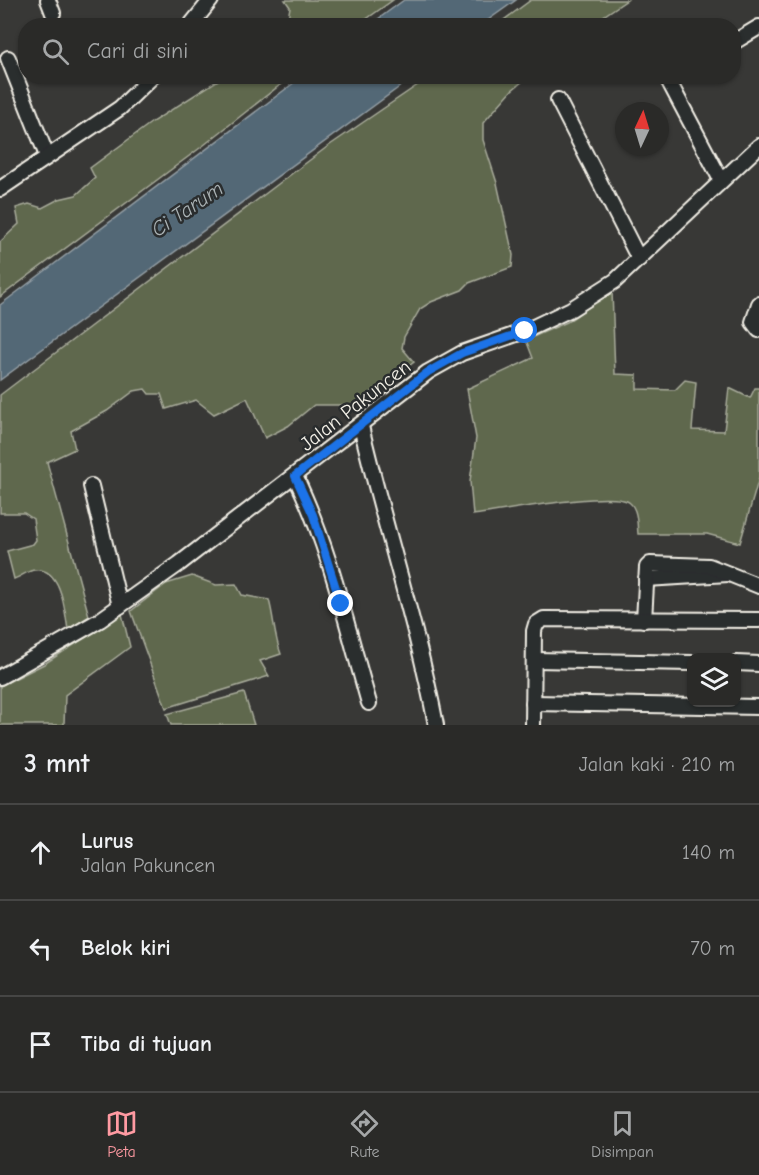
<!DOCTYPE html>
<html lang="id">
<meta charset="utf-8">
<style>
body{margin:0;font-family:"Comic Neue",sans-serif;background:#323230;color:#f1f3f6}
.controls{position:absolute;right:18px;bottom:18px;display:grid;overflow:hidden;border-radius:12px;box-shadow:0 2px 4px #0004}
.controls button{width:54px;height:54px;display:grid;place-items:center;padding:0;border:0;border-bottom:2px solid #464645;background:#2a2a28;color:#f1f3f6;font:30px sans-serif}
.compass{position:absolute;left:615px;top:102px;width:54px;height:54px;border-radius:50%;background:#2a2a28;box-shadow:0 2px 4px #0004;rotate:4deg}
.stop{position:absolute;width:18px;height:18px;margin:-14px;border:4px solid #1a73e8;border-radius:50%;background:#fff}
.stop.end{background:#1a73e8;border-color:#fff;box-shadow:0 2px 6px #0008}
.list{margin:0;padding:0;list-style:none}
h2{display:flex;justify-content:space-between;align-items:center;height:78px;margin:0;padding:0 24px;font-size:26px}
h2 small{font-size:20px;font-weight:400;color:#a5a7a8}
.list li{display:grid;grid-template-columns:39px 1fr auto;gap:18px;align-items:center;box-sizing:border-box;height:96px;padding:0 24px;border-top:2px solid #464645}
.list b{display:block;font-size:22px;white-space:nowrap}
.list p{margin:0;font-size:20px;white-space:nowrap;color:#a5a7a8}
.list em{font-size:20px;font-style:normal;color:#a5a7a8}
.icon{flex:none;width:33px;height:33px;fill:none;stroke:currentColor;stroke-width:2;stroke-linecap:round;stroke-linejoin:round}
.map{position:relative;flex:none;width:759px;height:725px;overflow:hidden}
.search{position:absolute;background:#2a2a28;box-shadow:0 2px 4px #0004;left:18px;right:18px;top:18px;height:66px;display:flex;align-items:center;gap:15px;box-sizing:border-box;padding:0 21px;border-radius:24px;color:#a5a7a8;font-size:22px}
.sheet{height:366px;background:#2a2a28}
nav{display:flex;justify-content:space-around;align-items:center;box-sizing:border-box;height:84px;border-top:2px solid #464645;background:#2a2a28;font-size:16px;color:#a5a7a8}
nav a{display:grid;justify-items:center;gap:3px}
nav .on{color:#ff9aa2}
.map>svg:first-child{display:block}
.green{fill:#5e674e;stroke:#a9ac9b;stroke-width:1.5}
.water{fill:#526776;stroke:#939ea4;stroke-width:1.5}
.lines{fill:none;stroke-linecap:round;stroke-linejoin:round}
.minor-casing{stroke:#f4f1e8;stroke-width:18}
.minor{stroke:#2a2d2e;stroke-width:14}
.route{stroke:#1a73e8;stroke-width:8}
.labels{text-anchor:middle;stroke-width:5;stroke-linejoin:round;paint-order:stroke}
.street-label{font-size:20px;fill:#f4f1e8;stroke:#2a2d2e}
.water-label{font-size:21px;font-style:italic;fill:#abb3b5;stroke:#2a2d2e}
</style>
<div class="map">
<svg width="759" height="725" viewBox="0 0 759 725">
<rect width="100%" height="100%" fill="#383836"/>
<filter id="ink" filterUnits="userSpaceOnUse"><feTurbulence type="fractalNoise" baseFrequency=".0167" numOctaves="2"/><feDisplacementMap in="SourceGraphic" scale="12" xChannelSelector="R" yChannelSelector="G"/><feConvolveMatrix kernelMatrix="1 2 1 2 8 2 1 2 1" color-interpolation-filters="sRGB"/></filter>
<g filter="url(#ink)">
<g class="green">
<path d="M 285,0 L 393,0 L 358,25 L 287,25 L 290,7 Z"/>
<path d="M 531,0 L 627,0 L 590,25 L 497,25 Z"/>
<path d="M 431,76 L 528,77 L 512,90 L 483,123 L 483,140 L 497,183 L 513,255 L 512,267 L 469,283 L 462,290 L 431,302 L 420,309 L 404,337 L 402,348 L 414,362 L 354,405 L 314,405 L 288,426 L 265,438 L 247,398 L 214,414 L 196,400 L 166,409 L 161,394 L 149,394 L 145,389 L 134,391 L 107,411 L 71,431 L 75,449 L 47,462 L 89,616 L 68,630 C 65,612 62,567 35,570 C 29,570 20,577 14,579 L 7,551 L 33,544 L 36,540 L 33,519 L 24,513 L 0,513 L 0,395 L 327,147 Z"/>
<path d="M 223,77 L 290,77 L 204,145 L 0,297 L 0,242 L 19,224 L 16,208 L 29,204 L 42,208 L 59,199 L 76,195 L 95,178 L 90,168 L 152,122 Z"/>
<path d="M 612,291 L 615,374 L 637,375 L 637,389 L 675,390 L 685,380 L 696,382 L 692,430 L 724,431 L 729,388 L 750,398 L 755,388 L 759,388 L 759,478 L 740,543 L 707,534 L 638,534 C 637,525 638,510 630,503 C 615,489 498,512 473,515 L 470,481 L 476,438 L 467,389 L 533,358 L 526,340 L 567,322 Z"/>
<path d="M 192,576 L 216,585 L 236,584 L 242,595 L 269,600 C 274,618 274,636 281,654 L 260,661 L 269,676 L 166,708 L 131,611 L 166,584 Z"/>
<path d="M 122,614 L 130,647 L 65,695 L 64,725 L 0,725 L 0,686 L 44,664 Z"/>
<path d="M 244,693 L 254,725 L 171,725 L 167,714 Z"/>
</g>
<g class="water">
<path d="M 404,0 L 516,0 L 481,25 L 370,25 Z"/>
<path d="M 303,76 L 413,77 L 0,380 L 0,305 Z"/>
</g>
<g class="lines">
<defs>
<g id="minor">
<path d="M 48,0 L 53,13"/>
<path d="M 190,26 L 211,0"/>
<path d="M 734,42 L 759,27"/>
<path d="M 8,58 L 47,156"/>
<path d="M 666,76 L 721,180"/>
<path d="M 558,100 L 639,259"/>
<path d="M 0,189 L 120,108 L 153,76"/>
<path d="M 759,304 L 753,322 L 759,330"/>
<path d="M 361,426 C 384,526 417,624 436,725"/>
<path d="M 295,476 C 330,548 347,627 369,703"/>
<path d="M 91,486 L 120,606"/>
<path d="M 646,579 L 728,574"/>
<path d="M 644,620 L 647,567 L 650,564 L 709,566 L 759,586"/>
<path d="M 535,660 L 692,663"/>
<path d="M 736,663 L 759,664"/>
<path d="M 0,677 L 100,620 L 179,564 L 428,372 L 462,353 L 525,331 L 571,309 L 615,281 L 759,146"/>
<path d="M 533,703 L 759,707"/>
<path d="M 533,725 L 534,631 L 536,624 L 544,619 L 759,620"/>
</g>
</defs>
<use href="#minor" class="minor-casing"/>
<use href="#minor" class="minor"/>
</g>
</g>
<g class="lines" filter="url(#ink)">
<path class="route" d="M 341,604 L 313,515 L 295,476 L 428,372 L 462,353 L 525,331"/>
</g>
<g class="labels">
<g class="street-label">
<text transform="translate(355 405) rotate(-38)" y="7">Jalan Pakuncen</text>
</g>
<g class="water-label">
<text transform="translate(187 209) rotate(-34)" y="7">Ci Tarum</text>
</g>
</g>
</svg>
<div class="controls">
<button><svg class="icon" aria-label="layers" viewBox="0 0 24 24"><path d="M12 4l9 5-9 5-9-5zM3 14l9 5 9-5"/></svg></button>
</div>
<svg class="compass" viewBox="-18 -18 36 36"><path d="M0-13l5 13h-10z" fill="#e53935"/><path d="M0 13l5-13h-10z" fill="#a5a7a8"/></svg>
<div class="stop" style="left:525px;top:331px"></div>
<div class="stop end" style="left:341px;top:604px"></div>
<div class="search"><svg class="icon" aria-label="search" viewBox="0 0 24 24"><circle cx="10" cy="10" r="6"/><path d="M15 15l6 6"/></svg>Cari di sini</div>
</div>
<section class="sheet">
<h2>3 mnt<small>Jalan kaki · 210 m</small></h2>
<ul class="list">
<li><svg class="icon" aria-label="ahead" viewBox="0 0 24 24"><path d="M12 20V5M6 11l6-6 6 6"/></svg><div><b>Lurus</b><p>Jalan Pakuncen</p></div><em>140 m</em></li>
<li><svg class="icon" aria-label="left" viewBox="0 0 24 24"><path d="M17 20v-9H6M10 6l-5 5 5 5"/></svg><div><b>Belok kiri</b></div><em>70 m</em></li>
<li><svg class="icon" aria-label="arrive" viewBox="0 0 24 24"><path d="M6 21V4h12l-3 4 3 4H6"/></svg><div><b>Tiba di tujuan</b></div></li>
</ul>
</section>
<nav>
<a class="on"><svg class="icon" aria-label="map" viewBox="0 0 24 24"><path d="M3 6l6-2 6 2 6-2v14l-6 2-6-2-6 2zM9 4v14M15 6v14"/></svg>Peta</a>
<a><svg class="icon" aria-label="directions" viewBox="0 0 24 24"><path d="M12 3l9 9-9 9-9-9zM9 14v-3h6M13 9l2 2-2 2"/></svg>Rute</a>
<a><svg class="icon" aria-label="saved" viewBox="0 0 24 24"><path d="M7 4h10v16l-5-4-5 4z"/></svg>Disimpan</a>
</nav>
